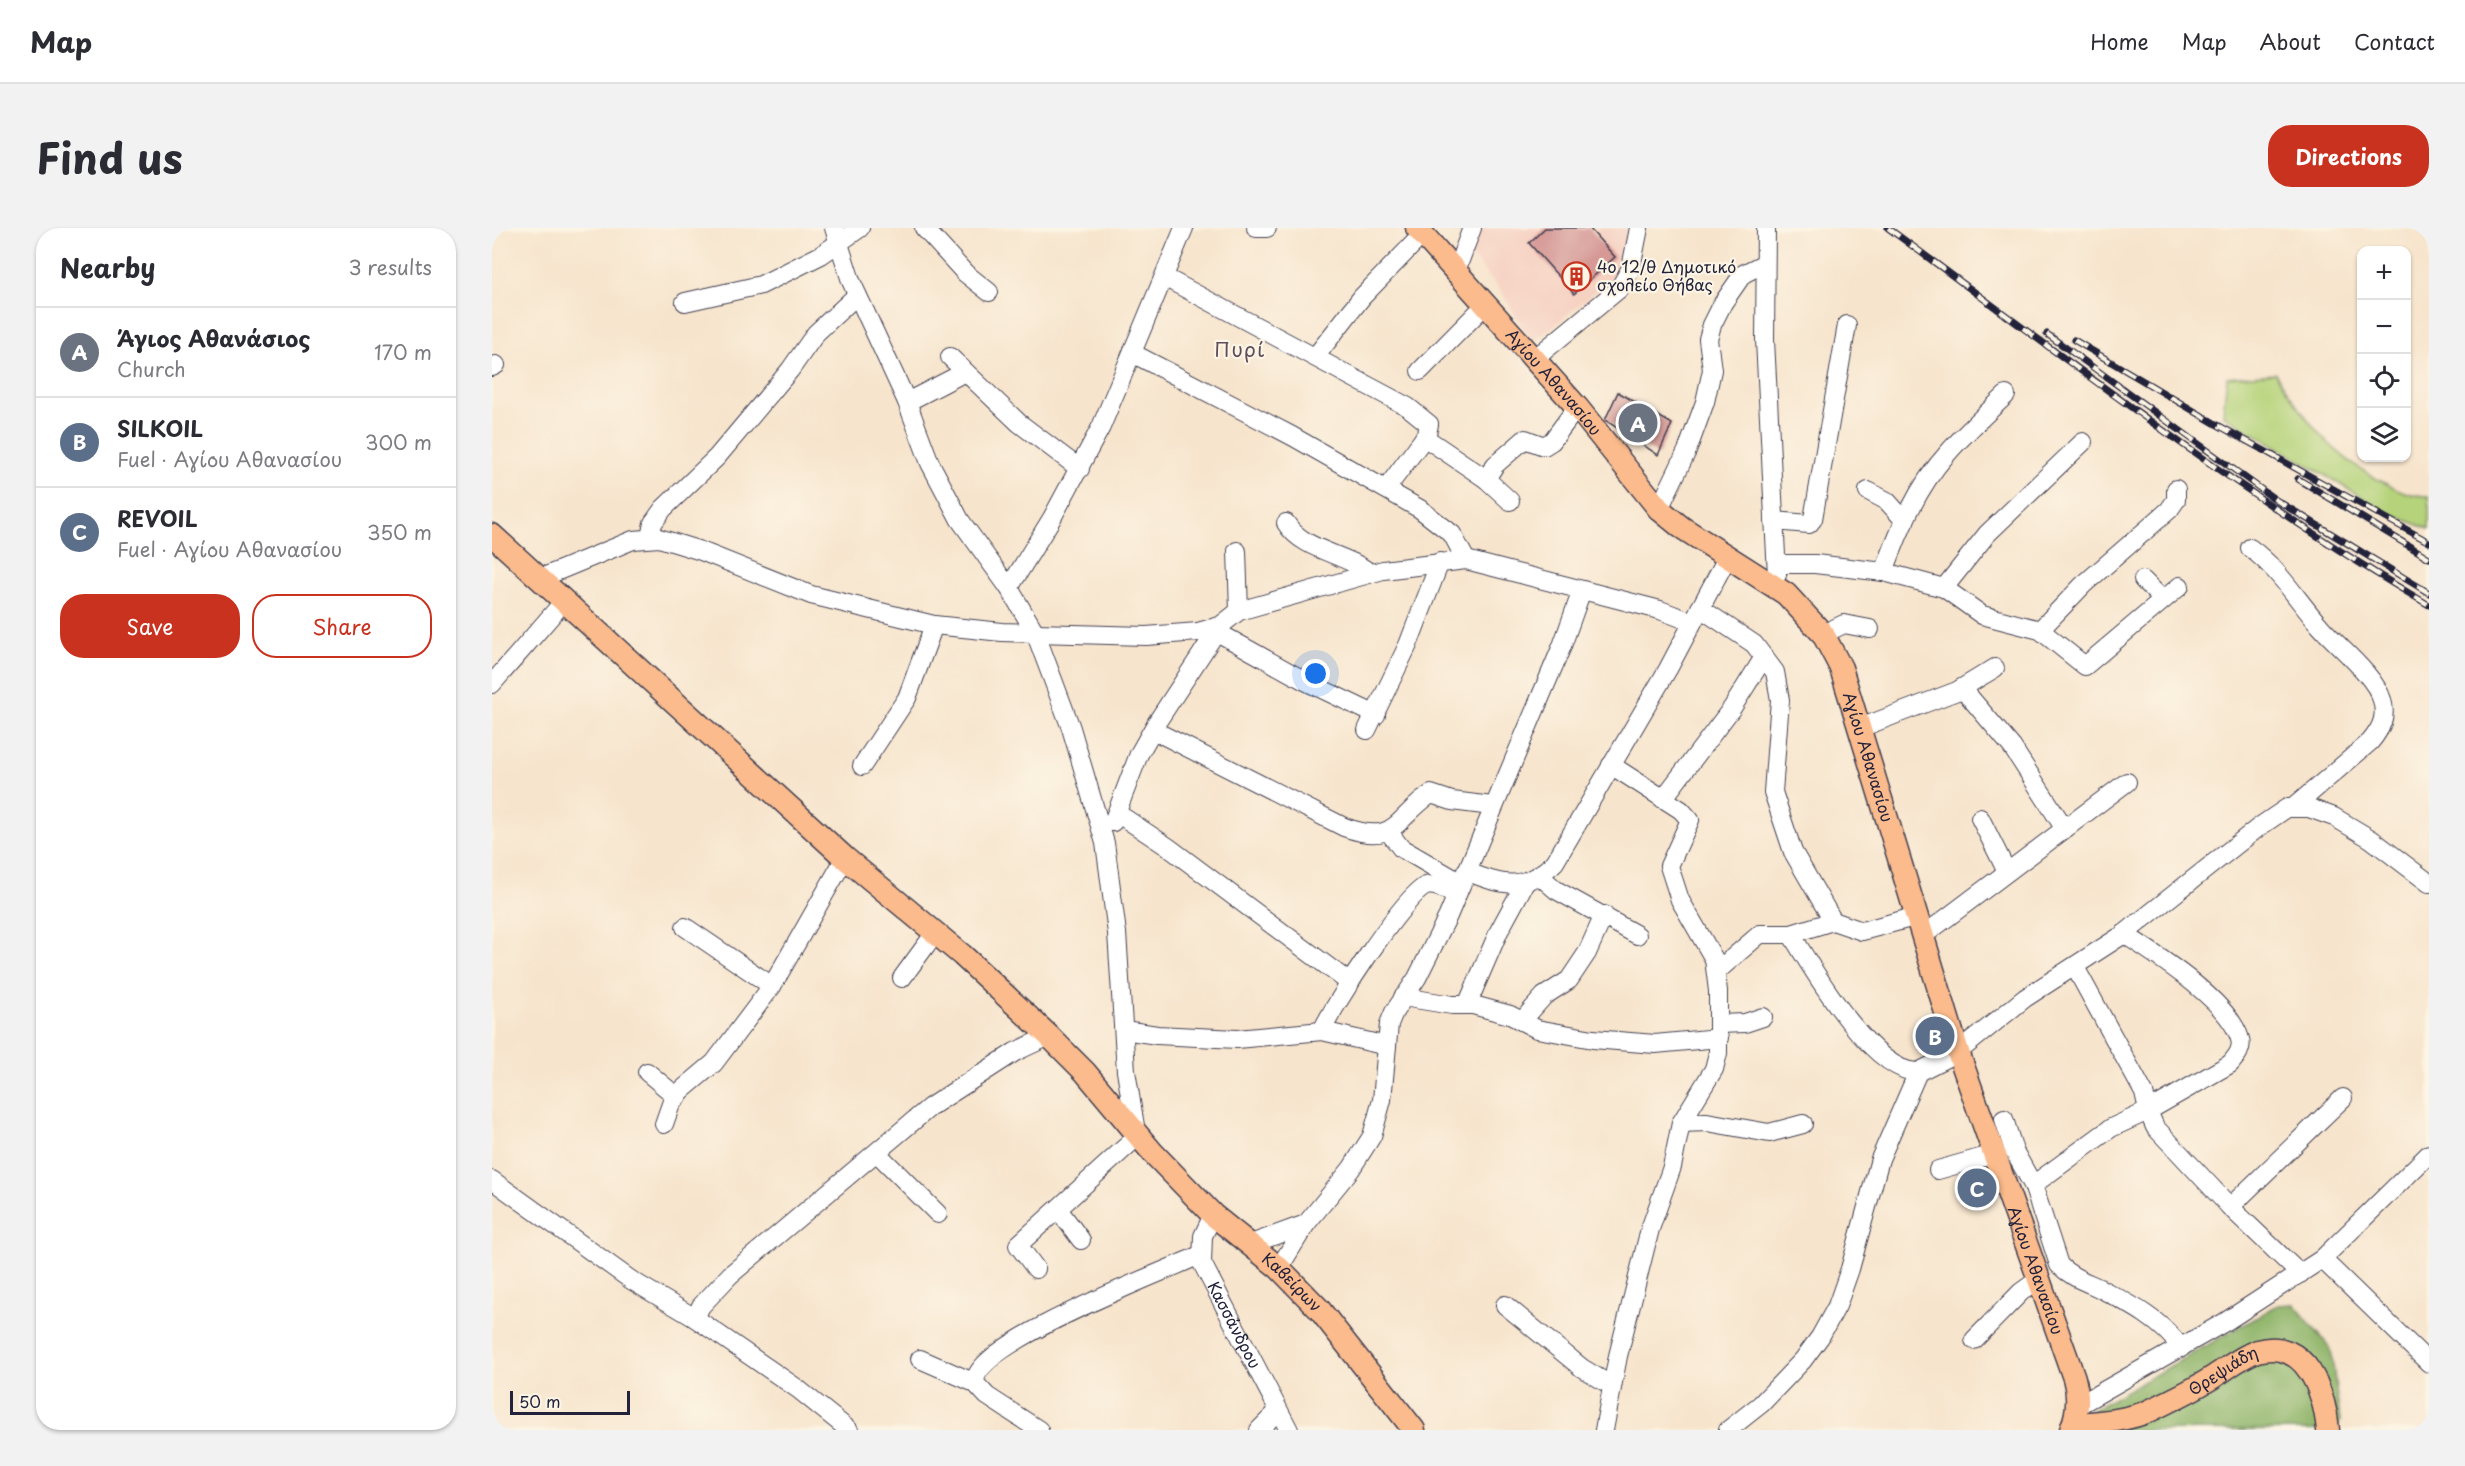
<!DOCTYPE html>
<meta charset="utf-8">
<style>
body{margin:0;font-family:"Playpen Sans",sans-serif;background:#f2f2f3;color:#2b2b33}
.controls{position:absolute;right:18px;top:18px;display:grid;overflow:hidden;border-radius:12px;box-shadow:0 2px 4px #0004}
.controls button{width:54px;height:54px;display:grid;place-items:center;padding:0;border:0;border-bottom:2px solid #e1e1e2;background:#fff;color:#2b2b33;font:30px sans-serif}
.scale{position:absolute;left:18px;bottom:15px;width:120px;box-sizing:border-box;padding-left:6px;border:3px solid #22223b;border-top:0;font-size:16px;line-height:21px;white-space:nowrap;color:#22223b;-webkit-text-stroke:4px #fcf5e5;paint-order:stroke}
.you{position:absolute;left:824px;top:446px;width:21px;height:21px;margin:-15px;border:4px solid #fff;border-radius:50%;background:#1a73e8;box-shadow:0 0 0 9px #1a73e833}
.badge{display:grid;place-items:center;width:39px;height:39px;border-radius:50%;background:#c8321e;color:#fff;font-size:20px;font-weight:700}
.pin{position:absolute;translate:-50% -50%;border:3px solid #fff;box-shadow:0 2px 6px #0006}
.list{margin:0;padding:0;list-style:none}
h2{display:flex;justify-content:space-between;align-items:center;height:78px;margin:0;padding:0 24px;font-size:26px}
h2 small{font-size:20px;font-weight:400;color:#7c7c81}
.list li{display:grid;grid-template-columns:39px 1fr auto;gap:18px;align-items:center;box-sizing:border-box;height:90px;padding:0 24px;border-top:2px solid #e1e1e2}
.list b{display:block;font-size:22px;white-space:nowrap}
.list p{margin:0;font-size:20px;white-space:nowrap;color:#7c7c81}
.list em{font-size:20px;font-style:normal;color:#7c7c81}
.actions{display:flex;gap:12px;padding:18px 24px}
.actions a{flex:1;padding:14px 0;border:2px solid #c8321e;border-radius:24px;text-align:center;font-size:21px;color:#c8321e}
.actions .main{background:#c8321e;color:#fff}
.icon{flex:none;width:33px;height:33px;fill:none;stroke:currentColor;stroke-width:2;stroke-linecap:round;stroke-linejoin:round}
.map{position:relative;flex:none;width:1937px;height:1202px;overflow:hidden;border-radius:24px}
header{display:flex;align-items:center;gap:36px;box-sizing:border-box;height:84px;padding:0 30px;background:#fff;border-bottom:2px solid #e1e1e2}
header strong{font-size:28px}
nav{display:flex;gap:33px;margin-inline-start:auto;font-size:21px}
.intro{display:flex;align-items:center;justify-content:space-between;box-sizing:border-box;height:144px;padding:0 36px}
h1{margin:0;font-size:42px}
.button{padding:15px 27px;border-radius:24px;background:#c8321e;color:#fff;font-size:21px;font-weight:700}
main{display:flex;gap:36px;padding:0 36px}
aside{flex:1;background:#fff;border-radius:24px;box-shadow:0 2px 4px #0004}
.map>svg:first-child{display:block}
.built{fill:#f6d2c3}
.green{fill:#b5d37a;stroke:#6c7a5a;stroke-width:1.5}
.forest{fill:#90b56a;stroke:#596c52;stroke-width:1.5}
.building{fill:#d69996}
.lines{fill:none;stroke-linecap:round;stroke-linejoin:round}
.minor-casing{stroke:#423f51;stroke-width:20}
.major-casing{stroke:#423f51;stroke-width:25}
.minor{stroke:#fff;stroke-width:18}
.major{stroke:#fbbb8c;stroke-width:22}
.rail-casing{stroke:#22223b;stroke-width:7}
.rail{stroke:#fcf5e5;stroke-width:4.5;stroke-dasharray:14;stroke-linecap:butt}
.labels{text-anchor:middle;stroke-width:4.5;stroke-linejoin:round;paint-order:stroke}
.poi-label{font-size:16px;fill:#22223b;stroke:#fcf5e5;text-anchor:start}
.street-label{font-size:16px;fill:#22223b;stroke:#fcf5e5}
.quarter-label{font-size:20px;letter-spacing:1.5px;fill:#614c5b;stroke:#fcf5e5}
</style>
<header>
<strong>Map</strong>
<nav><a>Home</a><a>Map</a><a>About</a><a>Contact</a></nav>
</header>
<div class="intro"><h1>Find us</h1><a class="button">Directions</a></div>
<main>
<aside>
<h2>Nearby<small>3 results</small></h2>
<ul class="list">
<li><span class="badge" style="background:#6b7280">A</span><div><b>Άγιος Αθανάσιος</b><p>Church</p></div><em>170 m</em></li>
<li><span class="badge" style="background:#5c6f8a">B</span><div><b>SILKOIL</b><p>Fuel · Αγίου Αθανασίου</p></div><em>300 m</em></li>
<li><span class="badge" style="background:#5c6f8a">C</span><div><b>REVOIL</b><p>Fuel · Αγίου Αθανασίου</p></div><em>350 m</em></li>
</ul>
<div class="actions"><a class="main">Save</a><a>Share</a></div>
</aside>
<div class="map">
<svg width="1937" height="1202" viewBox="0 0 1937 1202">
<rect width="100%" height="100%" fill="#fcf5e5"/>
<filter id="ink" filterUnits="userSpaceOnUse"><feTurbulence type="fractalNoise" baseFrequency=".0167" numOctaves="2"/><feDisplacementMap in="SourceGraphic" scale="12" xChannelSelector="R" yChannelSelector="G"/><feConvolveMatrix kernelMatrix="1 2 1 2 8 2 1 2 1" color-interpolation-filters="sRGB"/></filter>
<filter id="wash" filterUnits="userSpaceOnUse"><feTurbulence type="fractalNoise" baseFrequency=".008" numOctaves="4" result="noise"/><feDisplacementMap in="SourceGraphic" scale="24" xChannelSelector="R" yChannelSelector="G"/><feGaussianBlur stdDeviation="1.35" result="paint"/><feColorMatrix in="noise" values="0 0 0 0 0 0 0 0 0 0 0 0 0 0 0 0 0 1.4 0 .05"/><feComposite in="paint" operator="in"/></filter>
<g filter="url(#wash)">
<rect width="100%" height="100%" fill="#f7e4cc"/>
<path class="built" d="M 980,0 L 1137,0 L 1131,33 L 1125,45 L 1040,116 L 1010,64 L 972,19 Z"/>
<path class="green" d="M 1783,145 C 1816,193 1832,221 1885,251 C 1904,261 1916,268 1937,268 L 1937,301 L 1900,287 L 1731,187 L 1735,149 Z"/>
<path class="forest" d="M 1802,1076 L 1839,1121 L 1848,1193 L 1845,1202 L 1586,1202 L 1592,1187 L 1786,1077 Z"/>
<g id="blocks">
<g class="building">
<path d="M 1053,0 L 1097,0 L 1123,29 L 1082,66 L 1037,15 Z"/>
<path d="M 1126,164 L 1180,196 L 1166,227 L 1113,192 Z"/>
</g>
</g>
</g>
<g filter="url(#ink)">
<use href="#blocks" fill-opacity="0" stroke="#423f51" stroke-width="1.5"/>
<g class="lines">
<defs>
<g id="minor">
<path d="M 342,0 L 359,53 L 415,174 L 438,235 L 468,292 L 517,360 L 543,404 L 579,500 L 613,615 L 625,705 L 634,843 L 644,904"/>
<path d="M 432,0 L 473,45 L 497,64"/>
<path d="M 764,0 L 775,0"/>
<path d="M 1274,0 L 1273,112 L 1285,347"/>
<path d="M 964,43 L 980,0"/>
<path d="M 672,49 L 916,179 L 937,196 L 935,206 L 894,261"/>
<path d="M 193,74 L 269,57 L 329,27 L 368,0"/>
<path d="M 642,126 L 800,208 L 928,281 L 960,306 L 974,332"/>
<path d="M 458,129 L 527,195 L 588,241"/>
<path d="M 823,129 L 870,69 L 931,6"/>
<path d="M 1041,132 L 1127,61 L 1139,40 L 1147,0"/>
<path d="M 0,139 L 4,137"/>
<path d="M 928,143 L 993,77"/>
<path d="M 415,174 L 473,144"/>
<path d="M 932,209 L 994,251 L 1018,273"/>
<path d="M 994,251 L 1003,237 L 1033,211 L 1052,218 L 1060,213 L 1085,179"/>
<path d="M 1376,263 L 1395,273 L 1413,293"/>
<path d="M 1167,281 L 1195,223 L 1213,174 L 1220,142 L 1216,111 L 1220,97 L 1231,75 L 1251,46 L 1273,35"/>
<path d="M 1282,293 L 1317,296 L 1321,291 L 1355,97"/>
<path d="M 794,295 C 811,323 853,325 878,345"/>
<path d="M 158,310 L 161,295 L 171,281 L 225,229 L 298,142 L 324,105 L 365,67"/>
<path d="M 1758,320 C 1788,342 1804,371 1828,398 C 1845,418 1883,447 1890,472 C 1895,489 1889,501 1878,514 L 1803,578"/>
<path d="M 745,323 L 747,383"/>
<path d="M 1286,336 L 1323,336 L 1392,344 L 1452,360 L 1490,387 L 1548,402 L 1593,438 L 1688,358"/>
<path d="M 1392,344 C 1407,303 1425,259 1455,226 C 1473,205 1494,186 1514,167"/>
<path d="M 49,350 L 141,312 L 167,310 L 209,323 L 319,367 L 442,397 L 510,404 L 654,408 L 706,404 L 728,398 L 747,383 L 891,342 L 974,332 L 1168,382 L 1200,394"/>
<path d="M 1651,352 L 1670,371"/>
<path d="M 517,360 L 560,290 L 609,199 L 692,0"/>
<path d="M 1452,360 L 1495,306 L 1591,214"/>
<path d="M 1208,380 L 1262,416 L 1283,444 L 1288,472 L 1281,564 L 1301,624 L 1341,693"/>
<path d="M 1548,402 L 1591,357 L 1677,282 L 1684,272 L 1684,261"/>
<path d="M 725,404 L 813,453 L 884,487"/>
<path d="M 1331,406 L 1352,396 L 1378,401"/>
<path d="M 0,456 L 73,372"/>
<path d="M 1470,460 L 1520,519 L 1573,601"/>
<path d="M 1368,500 L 1465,463 L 1503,440"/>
<path d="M 661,502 L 852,599 C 905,618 902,591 939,566 L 960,573 L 1000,578"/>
<path d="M 875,502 L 916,417 L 948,334"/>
<path d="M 370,538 L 415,470 L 442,397"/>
<path d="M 1171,571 L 1240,480 L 1272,429"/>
<path d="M 625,585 L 676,619 L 858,755"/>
<path d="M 1488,590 L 1515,644"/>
<path d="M 621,594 L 647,526 L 665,494 L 728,398"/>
<path d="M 896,603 L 909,620 L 969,655"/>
<path d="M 974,643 C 1011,658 1032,664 1063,634 L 1176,441 L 1236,328"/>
<path d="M 1048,648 L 1064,662 L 1145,707"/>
<path d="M 193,699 L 280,758"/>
<path d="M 1299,706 C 1321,742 1381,845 1426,844"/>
<path d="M 1632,706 C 1664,727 1737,773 1748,811 C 1751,821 1744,829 1738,836 L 1656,883 L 1663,899 L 1738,979 L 1808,1046"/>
<path d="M 1432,707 L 1635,554"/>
<path d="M 1224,744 L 1268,706 L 1299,706 L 1341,693 L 1370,703 L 1426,688"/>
<path d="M 410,750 L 443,705"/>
<path d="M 911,769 L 960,777 L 981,777 L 1018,787 L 1045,801 L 1101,811 L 1163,816 L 1227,810"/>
<path d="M 975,777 L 1007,703 L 1033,655"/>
<path d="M 1030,793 L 1052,768 L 1077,752 L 1095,725 L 1112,687"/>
<path d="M 1227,796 L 1253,795 L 1271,789"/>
<path d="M 632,802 L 665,807 L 745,811 L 830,803 L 895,818"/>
<path d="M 830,803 C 840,779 913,666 934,658 C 944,655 955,663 964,667"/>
<path d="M 155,844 L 185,869"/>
<path d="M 1512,891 L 1522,923 L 1541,957 L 1567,1037 C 1579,1049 1592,1053 1607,1060 C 1636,1075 1670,1092 1689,1120"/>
<path d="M 1189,895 L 1215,894 L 1277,905 L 1311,896"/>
<path d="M 172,896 L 179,876 L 190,862 L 222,835 L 280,758 L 353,630"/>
<path d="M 385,925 L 446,986"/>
<path d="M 1446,942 L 1502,926"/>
<path d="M 0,952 L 139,1052 L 203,1090"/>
<path d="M 1541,957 L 1619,900 L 1656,883 L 1652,865 L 1583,739"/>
<path d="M 1738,979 L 1851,870"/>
<path d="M 566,981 L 589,1012"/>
<path id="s1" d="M 721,987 L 711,1008 L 710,1035 L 797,1202"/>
<path d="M 759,1016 L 814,996"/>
<path d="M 1830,1031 L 1937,1135"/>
<path d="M 787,1040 L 814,996 L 859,941 L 880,908 L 890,872 L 897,796 L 902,784 L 925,750 L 956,688 L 1070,418 L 1090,362"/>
<path d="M 544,1041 L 526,1017 L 647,907"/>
<path d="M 1013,1077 L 1090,1140 L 1120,1158"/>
<path d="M 1482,1112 L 1529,1064 L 1547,1051"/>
<path d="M 428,1131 L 483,1155"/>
<path d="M 1585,1178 L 1733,1094 L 1830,1031 L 1937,926"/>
<path d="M 357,1202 L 306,1161 L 203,1090 L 209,1078 L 238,1047 L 438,879 L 523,824 L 557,808"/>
<path d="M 547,1202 L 495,1168 L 483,1155 C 481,1115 673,1044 710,1026"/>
<path d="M 767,1202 L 785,1184"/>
<path d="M 1112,1202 L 1126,1128 L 1158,1001 L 1180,939 L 1189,895 L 1222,841 L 1226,825 L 1226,763 L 1222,731 L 1188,672 L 1177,638 L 1198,592 L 1189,582 L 1119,537"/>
<path d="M 1236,1202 L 1269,1176 L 1311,1132 L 1328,1109 L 1345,1078 L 1358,1041 L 1388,931 L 1426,844 L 1466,824 L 1533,770 L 1632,706 L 1767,599 L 1795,580 L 1817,580 L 1842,589 L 1879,611 L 1937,655"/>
</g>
<g id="major">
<path id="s2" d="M 925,0 L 1085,179 L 1167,281 L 1189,299 L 1294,366 L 1331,406 L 1349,440 L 1466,824 L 1582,1150 C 1587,1167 1586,1185 1579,1202"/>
<path id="s3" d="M 0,307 L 353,630 L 470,727 L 557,808 L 593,844 L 661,925 L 721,987 L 787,1040 L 827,1081 L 922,1202"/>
<path id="s4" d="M 1581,1197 C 1605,1194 1634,1193 1657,1183 C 1678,1173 1699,1163 1718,1151 C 1733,1142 1748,1129 1765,1123 C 1815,1109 1832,1165 1836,1202"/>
</g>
</defs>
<use href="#minor" class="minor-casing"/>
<use href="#major" class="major-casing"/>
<use href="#minor" class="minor"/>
<use href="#major" class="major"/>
<defs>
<g id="rail">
<path d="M 1396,0 C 1573,130 1747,266 1937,377"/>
<path d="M 1555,106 L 1784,272 L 1937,365"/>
<path d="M 1582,112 L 1724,196 L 1937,314"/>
<path d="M 1806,251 L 1937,330"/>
</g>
</defs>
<use href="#rail" class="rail-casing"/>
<use href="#rail" class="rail"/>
</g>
</g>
<defs>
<symbol id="building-ring" viewBox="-11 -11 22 22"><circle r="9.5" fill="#fcf5e5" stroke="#c8321e" stroke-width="1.5"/><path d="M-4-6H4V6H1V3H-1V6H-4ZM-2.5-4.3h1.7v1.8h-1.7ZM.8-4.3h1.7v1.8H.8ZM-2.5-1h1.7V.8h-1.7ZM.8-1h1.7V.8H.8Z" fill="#c8321e"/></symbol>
</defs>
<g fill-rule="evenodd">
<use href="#building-ring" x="1068" y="32" width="33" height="33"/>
</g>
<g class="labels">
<g class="poi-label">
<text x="1105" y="45">4ο 12/θ Δημοτικό<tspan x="1105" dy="18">σχολείο Θήβας</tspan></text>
</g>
<g class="street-label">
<text dy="6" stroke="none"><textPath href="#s2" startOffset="206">Αγίου Αθανασίου</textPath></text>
<text dy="6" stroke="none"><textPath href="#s2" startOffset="710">Αγίου Αθανασίου</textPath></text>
<text dy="6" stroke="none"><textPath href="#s2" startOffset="1250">Αγίου Αθανασίου</textPath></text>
<text dy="6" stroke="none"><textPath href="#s3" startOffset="1096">Καβείρων</textPath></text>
<text dy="6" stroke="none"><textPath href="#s1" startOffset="120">Κασσάνδρου</textPath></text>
<text dy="6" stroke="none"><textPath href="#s4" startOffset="162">Θρεψιάδη</textPath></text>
</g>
<g class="quarter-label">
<text x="748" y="129">Πυρί</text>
</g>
</g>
</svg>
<div class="controls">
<button>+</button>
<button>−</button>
<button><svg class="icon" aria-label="locate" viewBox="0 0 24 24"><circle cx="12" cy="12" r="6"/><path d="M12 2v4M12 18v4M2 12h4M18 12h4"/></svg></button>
<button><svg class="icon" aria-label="layers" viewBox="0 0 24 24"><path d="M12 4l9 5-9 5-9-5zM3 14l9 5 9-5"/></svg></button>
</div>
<div class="scale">50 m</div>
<div class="you"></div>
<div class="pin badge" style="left:1146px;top:195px;background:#6b7280">A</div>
<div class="pin badge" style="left:1443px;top:808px;background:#5c6f8a">B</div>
<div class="pin badge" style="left:1485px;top:960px;background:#5c6f8a">C</div>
</div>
</main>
